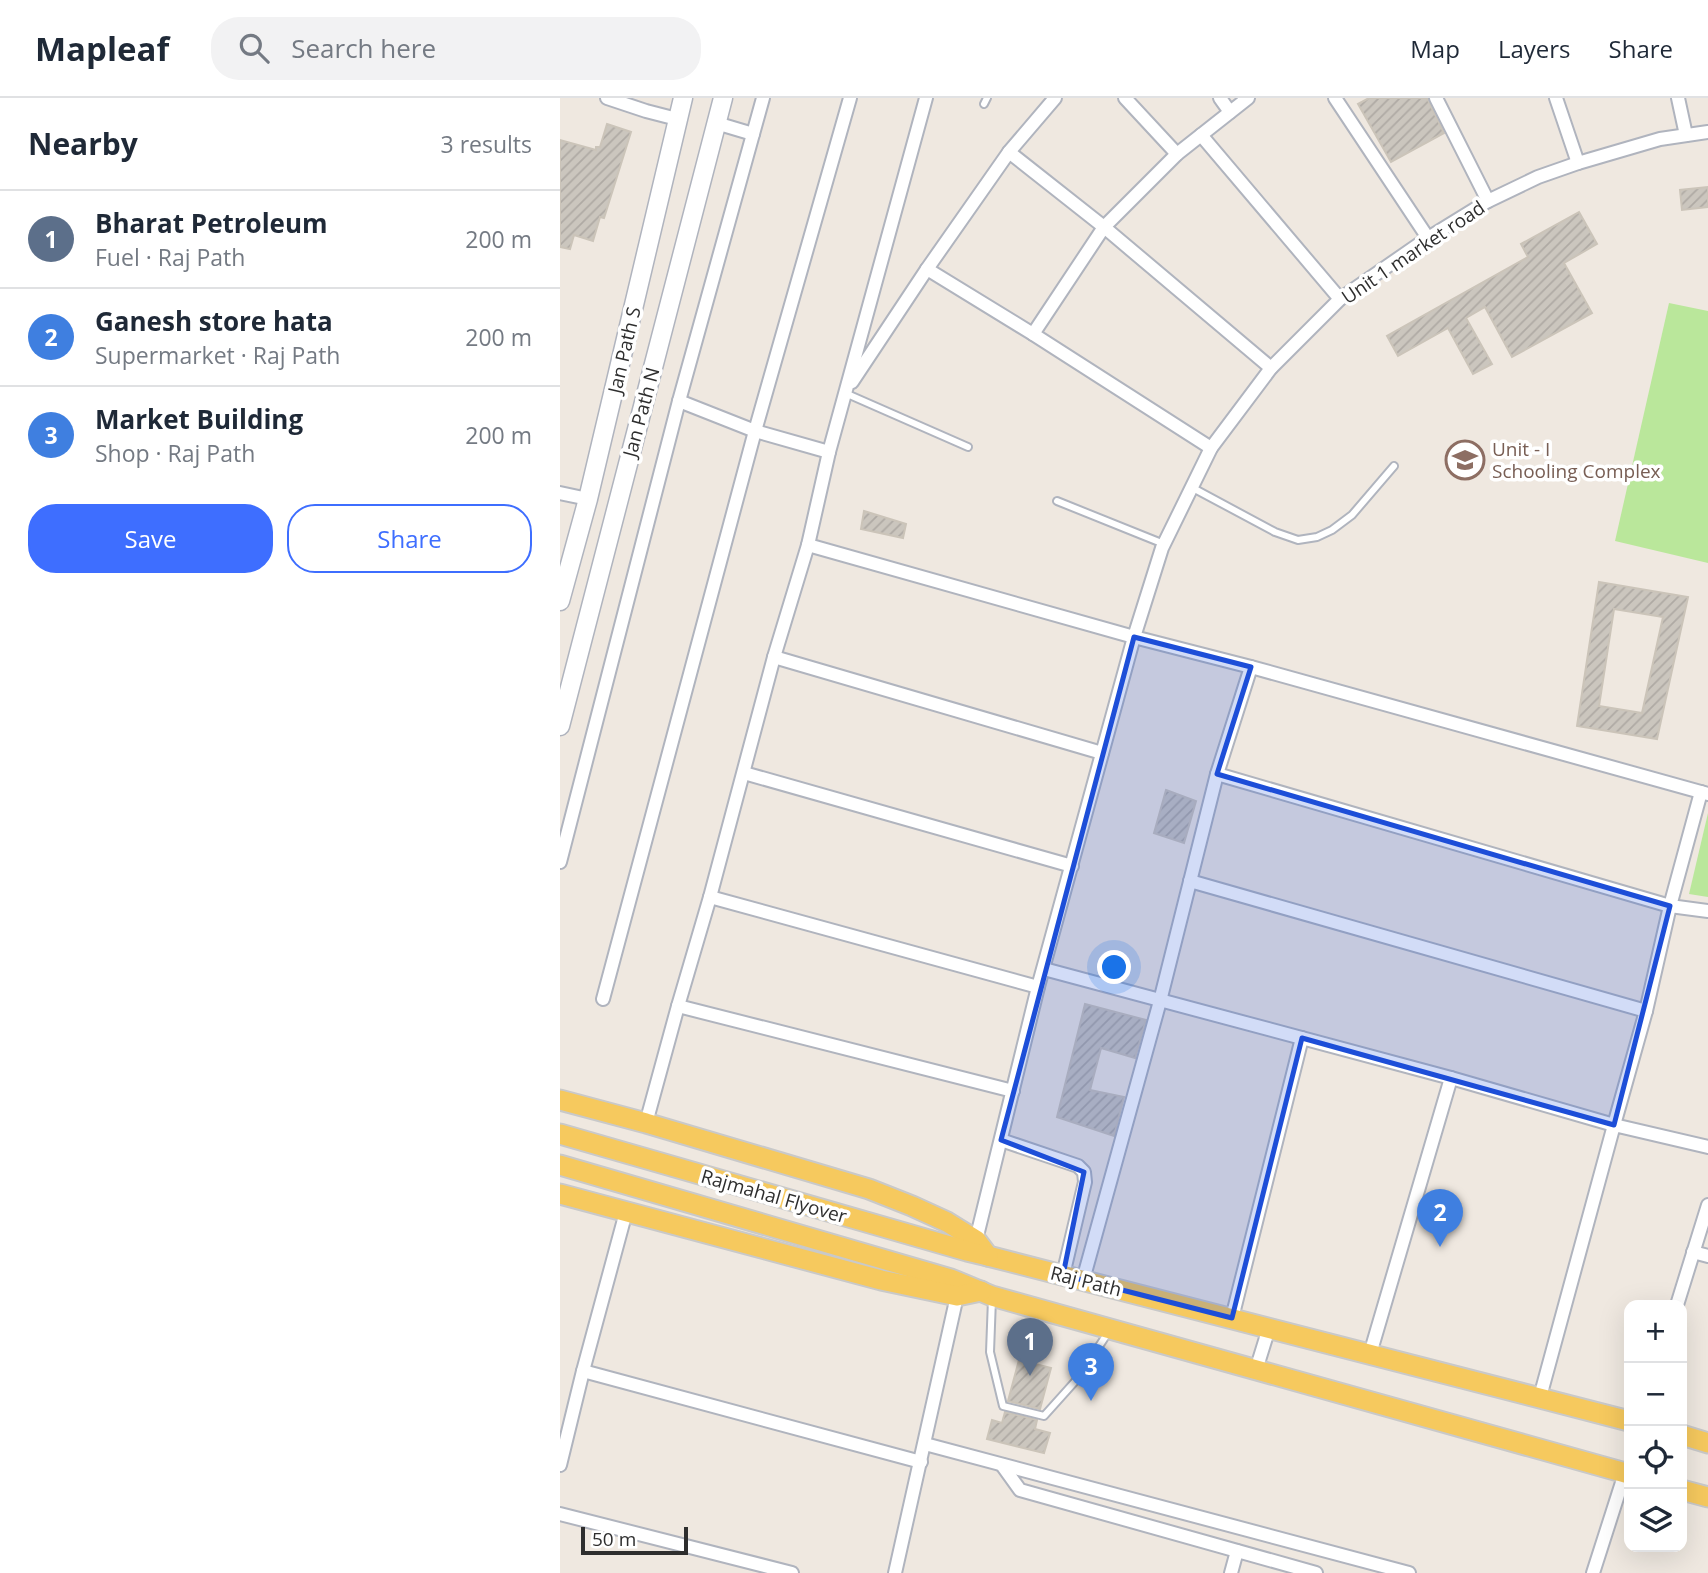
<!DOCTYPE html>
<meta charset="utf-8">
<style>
body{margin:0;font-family:"Open Sans",sans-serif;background:#f2f2f3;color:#1f2937}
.controls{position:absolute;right:21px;bottom:21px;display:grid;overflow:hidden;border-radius:14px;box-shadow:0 7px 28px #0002}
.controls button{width:63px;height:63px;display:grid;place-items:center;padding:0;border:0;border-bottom:2px solid #e0e1e3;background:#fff;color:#1f2937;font:35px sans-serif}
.scale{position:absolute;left:21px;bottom:18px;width:107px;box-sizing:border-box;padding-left:7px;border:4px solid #2e2e2e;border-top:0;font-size:19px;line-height:24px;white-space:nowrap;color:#2e2e2e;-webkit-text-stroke:5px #fff;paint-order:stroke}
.you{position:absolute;left:555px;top:870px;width:24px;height:24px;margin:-18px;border:5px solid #fff;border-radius:50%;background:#1a73e8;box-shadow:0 0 0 10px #1a73e833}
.badge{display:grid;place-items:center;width:46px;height:46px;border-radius:50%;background:#3e6eff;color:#fff;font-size:23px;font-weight:700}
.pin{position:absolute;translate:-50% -58px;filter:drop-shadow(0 2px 4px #0008)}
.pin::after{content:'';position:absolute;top:37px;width:24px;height:21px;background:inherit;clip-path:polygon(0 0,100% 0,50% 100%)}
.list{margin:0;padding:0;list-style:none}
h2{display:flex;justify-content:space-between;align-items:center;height:91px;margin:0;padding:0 28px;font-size:30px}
h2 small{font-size:23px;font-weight:400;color:#747a83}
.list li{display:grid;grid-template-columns:46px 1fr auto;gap:21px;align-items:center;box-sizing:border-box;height:98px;padding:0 28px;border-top:2px solid #e0e1e3}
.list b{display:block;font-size:26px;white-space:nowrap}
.list p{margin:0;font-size:23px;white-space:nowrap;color:#747a83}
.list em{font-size:23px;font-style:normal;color:#747a83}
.actions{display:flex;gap:14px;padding:21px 28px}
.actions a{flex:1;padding:16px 0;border:2px solid #3e6eff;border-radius:28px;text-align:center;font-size:24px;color:#3e6eff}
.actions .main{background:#3e6eff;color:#fff}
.icon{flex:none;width:38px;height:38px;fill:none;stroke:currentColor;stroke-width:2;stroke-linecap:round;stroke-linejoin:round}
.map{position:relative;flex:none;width:1148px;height:1475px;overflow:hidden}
header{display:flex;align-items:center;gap:42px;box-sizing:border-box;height:98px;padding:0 35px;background:#fff;border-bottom:2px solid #e0e1e3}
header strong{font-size:33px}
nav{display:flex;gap:38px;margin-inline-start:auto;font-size:24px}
.search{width:490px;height:63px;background:#f2f2f3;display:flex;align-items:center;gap:18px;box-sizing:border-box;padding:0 24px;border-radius:28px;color:#747a83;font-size:26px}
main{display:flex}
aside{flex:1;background:#fff}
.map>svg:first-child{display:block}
.park{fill:#bae79b}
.building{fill:url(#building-hatch);stroke:#cbc4b9;stroke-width:2;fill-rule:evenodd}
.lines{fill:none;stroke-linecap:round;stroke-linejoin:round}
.lane-casing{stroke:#b0b4be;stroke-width:10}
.street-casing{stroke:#b0b4be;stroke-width:16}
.secondary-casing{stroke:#b0b4be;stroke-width:21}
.primary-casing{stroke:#c9c9c9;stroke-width:23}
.lane{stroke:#fff;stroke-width:6}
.street{stroke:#fff;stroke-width:12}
.secondary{stroke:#fff;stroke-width:18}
.primary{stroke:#f6c95e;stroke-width:19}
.marked{fill:#1d4ed8;fill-opacity:0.2;stroke:#1d4ed8;stroke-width:5;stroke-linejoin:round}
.labels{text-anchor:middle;stroke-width:7;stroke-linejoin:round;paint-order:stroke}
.street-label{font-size:19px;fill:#2e2e2e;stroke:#fff}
.education-label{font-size:19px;fill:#785e54;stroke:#fff;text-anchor:start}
</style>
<header>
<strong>Mapleaf</strong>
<div class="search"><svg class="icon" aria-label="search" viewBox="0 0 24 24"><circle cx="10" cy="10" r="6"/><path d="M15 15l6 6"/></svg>Search here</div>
<nav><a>Map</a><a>Layers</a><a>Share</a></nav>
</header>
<main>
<aside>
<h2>Nearby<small>3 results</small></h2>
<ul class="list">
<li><span class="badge" style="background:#5c6f8a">1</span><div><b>Bharat Petroleum</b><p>Fuel · Raj Path</p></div><em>200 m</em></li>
<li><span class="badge" style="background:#3f7fe0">2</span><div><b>Ganesh store hata</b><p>Supermarket · Raj Path</p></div><em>200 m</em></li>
<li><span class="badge" style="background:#3f7fe0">3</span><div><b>Market Building</b><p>Shop · Raj Path</p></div><em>200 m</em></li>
</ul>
<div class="actions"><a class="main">Save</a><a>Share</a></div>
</aside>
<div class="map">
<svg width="1148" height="1475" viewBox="0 0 1148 1475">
<defs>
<pattern id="building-hatch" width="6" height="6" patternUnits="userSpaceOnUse" patternTransform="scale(1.75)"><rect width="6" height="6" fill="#cbc6be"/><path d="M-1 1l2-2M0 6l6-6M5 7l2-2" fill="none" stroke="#afaaa4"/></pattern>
</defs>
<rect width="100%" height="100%" fill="#efe8e0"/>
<g class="park">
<path d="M 1109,205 L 1148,213 L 1148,465 L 1055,443 Z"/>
<path d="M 1148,715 L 1148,799 L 1129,796 Z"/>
</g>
<g class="building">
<path d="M 809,0 L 867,0 L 884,35 L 831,64 L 798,6 Z"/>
<path d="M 47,26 L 71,34 L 44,120 L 40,119 L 33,143 L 14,137 L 10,151 L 0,149 L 0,42 L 36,52 L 36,49 L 40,49 Z"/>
<path d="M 1148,89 L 1148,109 L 1122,112 L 1120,92 Z"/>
<path d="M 1019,114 L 1037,146 L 1004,165 L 1032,215 L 952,259 L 925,209 L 906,220 L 932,266 L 913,276 L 888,230 L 838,258 L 827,238 L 968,159 L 961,146 Z"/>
<path d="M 304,413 L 346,426 L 343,440 L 301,431 Z"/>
<path d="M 1039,484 L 1128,499 L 1097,641 L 1017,628 ZM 1054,511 L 1103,519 L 1082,615 L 1039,608 Z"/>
<path d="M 606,692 L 636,703 L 624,745 L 594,735 Z"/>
<path d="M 525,906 L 586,922 L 575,960 L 541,950 L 530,992 L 564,999 L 554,1038 L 497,1019 Z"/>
<path d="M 459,1262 L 491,1270 L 480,1311 L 448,1303 Z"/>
<path d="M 445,1314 L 477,1322 L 475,1331 L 490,1335 L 484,1355 L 427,1341 L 432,1322 L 442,1325 Z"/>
</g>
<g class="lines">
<defs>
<g id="lane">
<path d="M 424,6 L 427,0"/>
<path d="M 285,295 L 408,349"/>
<path d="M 631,389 L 715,434 L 738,442 L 757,439 L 772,432 L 792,417 L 834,368"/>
<path d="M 497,403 L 604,446"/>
<path d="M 432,1201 L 430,1254 L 443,1308 L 484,1318 L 519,1279 L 549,1233"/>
</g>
<g id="street">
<path d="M 47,0 L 86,13 L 117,21"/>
<path d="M 565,0 L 617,56"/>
<path d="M 660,0 L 670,14"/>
<path d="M 775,0 L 868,140"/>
<path d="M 876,0 L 928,103"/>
<path d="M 996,0 L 1018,65"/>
<path d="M 1118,0 L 1126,37"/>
<path d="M 156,25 L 193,36"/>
<path d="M 641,37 L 780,201"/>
<path d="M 449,54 L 544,129 L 711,270"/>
<path d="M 367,171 L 473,236"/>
<path d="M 292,284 L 367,171 L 449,54 L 495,0"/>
<path d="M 119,303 L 195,333 L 269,354"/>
<path d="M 651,350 L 473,236 L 544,129 L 617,56 L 688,0"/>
<path d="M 0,395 L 28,401"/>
<path d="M 248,447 L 574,539 L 691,569 L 1148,696"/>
<path d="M 214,559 L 542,655"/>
<path d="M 184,675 L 512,768"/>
<path d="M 657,676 L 1110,808 L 1148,813"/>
<path d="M 0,764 L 119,303 L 203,0"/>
<path d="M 630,783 L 1086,913"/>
<path d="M 150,799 L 478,889"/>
<path d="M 484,871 L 891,980 L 1054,1027 L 1086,913 L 1110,808 L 1141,694"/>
<path d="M 43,901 L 195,333 L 290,0"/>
<path d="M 118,908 L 453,993"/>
<path d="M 86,1025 L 118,908 L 150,799 L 214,559 L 248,447 L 269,354 L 366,0"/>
<path d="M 441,1042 L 518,1068 L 524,1074 L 525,1084 L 503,1177"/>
<path d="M 416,1142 L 478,889 L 574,539 L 602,450 L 651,350 L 711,270 L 780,201 L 868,140 L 928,103 L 978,79 L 1018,65 L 1100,41 L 1148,34"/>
<path d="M 1133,1154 L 1148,1158"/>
<path d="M 523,1182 L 600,903 L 657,676 L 691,569"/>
<path d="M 1117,1207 L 1148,1107"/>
<path d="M 672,1220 L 742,940"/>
<path d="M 810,1256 L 891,980"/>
<path d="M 696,1272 L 709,1230"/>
<path d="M 23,1273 L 361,1364"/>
<path d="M 980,1299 L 1054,1027 L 1148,1049"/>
<path d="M 365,1346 L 849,1475"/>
<path d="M 0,1367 L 23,1273 L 66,1114"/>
<path d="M 442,1367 L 460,1392 L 756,1475"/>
<path d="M 0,1416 L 232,1475"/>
<path d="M 335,1475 L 397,1198"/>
<path d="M 671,1475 L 677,1453"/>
<path d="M 1033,1475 L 1065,1375"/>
</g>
<g id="secondary">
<path d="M 0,503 L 28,401 L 123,0"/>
<path d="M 0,628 L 163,0"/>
</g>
<g id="primary">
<path d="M 0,1002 L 86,1025 L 309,1091 L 352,1108 L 387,1124 L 416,1142 L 428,1158 L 1069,1323"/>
<path d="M 0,1036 L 407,1153 L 428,1158"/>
<path d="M 0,1067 L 391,1181 L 432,1198 L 1069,1376"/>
<path d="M 0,1096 L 321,1182 L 397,1198 L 421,1193"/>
<path d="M 1122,1337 L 1148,1345"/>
<path d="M 1122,1392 L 1148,1399"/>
</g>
</defs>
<use href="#lane" class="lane-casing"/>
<use href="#street" class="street-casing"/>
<use href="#secondary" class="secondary-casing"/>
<use href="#primary" class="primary-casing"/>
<use href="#lane" class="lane"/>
<use href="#street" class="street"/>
<use href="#secondary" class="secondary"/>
<use href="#primary" class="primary"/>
</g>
<path class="marked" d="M 574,539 L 691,569 L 657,676 L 1110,808 L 1054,1027 L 742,940 L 672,1220 L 503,1177 L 524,1074 L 441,1042 Z"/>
<defs>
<symbol id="school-ring" viewBox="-11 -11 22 22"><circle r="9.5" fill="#fff" stroke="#8d6e63" stroke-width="1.5"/><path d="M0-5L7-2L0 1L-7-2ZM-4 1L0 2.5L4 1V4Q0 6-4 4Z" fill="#8d6e63"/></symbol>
</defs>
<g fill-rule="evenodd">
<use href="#school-ring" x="883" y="340" width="44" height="44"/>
</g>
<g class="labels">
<g class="street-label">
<text transform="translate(853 154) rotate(-34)" y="7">Unit 1 market road</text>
<text transform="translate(64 252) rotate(-77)" y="7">Jan Path S</text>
<text transform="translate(81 314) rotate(-75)" y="7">Jan Path N</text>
<text transform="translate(214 1098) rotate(16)" y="7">Rajmahal Flyover</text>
<text transform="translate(526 1183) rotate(14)" y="7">Raj Path</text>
</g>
<g class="education-label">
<text x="932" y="358">Unit - I<tspan x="932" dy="22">Schooling Complex</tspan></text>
</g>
</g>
</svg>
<div class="controls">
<button>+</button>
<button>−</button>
<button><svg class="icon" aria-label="locate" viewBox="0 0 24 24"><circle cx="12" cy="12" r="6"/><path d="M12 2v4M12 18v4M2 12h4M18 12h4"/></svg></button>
<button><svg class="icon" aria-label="layers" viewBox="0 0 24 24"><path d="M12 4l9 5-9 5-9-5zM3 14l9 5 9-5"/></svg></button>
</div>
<div class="scale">50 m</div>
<div class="you"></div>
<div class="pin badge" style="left:470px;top:1278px;background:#5c6f8a">1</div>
<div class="pin badge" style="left:880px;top:1149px;background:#3f7fe0">2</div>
<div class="pin badge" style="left:531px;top:1303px;background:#3f7fe0">3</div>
</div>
</main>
